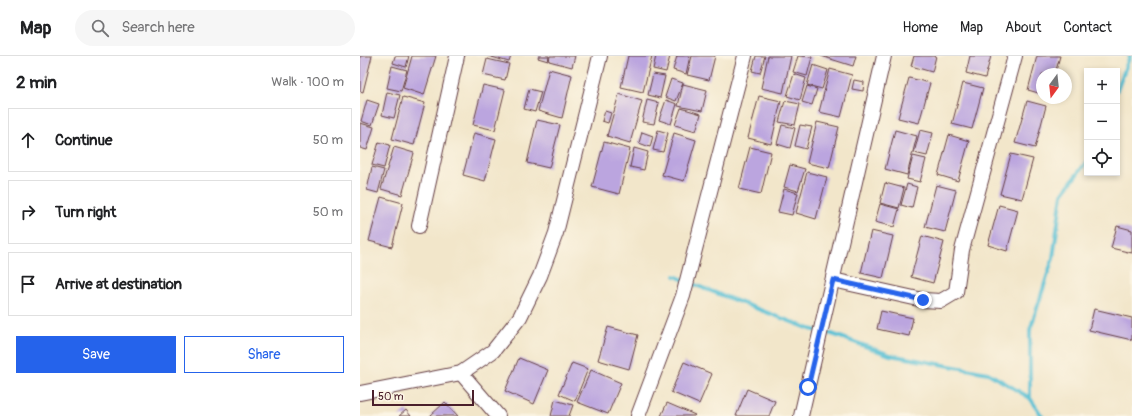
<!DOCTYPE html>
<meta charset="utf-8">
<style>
body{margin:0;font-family:Pangolin,sans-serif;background:#f6f6f6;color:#202124}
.controls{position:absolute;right:12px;top:12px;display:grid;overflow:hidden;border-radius:0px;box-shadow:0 2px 6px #0003}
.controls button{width:36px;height:36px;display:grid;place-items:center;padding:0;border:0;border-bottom:1px solid #e0e0e0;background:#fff;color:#202124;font:20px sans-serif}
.compass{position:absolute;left:676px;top:12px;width:36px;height:36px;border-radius:50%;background:#fff;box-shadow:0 2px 6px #0003;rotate:195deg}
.scale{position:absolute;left:12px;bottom:10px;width:102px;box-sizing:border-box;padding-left:4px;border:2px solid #4a1f2b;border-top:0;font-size:11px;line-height:14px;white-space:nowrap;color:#4a1f2b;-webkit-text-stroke:3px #fcf5e5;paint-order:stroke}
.stop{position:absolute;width:12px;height:12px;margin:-9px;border:3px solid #2563eb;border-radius:50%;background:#fff}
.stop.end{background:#2563eb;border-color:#fff;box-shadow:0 1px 4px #0008}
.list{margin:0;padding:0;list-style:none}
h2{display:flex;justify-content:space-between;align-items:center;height:52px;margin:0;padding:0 16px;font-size:17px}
h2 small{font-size:13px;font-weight:400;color:#757577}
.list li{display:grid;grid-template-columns:26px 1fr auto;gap:12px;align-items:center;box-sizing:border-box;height:64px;margin:0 8px 8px;padding:0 8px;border:1px solid #e0e0e0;border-radius:0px}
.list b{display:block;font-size:15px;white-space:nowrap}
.list em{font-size:13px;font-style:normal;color:#757577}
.actions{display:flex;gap:8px;padding:12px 16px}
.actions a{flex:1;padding:9px 0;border:1px solid #2563eb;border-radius:0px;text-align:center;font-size:14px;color:#2563eb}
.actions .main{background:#2563eb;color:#fff}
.icon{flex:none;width:22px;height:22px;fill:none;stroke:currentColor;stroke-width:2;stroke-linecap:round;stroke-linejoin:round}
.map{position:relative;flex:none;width:772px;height:360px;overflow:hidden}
header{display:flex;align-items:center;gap:24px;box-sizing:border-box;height:56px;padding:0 20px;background:#fff;border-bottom:1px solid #e0e0e0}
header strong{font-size:19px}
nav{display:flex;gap:22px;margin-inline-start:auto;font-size:14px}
.search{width:280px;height:36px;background:#f6f6f6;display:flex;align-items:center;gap:10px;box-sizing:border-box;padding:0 14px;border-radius:22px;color:#757577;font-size:15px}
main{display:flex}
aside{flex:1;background:#fff}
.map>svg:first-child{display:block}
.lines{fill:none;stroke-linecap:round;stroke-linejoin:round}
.stream{stroke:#57bfd4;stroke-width:4}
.building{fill:#bba5df}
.minor-casing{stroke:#633d43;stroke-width:16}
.minor{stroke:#fff;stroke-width:14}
.route{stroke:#2563eb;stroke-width:5}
</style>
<header>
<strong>Map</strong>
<div class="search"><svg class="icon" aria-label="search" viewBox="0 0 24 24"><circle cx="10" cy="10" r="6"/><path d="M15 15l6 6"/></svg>Search here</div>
<nav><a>Home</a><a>Map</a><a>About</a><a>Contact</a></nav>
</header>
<main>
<aside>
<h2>2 min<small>Walk · 100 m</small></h2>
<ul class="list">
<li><svg class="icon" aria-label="ahead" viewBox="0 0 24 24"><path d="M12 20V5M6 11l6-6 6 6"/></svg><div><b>Continue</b></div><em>50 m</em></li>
<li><svg class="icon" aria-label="right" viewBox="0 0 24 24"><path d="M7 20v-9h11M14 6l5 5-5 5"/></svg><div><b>Turn right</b></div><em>50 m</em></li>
<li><svg class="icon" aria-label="arrive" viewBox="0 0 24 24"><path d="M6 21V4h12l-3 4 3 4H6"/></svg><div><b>Arrive at destination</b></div></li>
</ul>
<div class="actions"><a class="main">Save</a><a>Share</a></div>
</aside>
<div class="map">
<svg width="772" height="360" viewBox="0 0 772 360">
<rect width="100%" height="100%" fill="#fcf5e5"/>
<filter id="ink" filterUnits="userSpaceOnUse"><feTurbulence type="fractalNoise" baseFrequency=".025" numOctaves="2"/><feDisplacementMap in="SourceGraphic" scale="8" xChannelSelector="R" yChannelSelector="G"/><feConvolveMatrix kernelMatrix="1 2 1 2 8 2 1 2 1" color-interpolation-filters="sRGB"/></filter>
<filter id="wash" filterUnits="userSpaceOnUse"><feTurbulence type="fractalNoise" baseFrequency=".012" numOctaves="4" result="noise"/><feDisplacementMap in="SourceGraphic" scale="16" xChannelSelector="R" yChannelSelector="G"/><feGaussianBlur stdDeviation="0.9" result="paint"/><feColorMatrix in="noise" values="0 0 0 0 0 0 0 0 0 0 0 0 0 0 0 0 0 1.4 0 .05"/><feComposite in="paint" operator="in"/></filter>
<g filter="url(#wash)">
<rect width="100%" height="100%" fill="#f2e6ca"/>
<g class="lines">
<g class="stream">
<path d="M 757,34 L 770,0"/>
<path d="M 315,220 L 324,224"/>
<path d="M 330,227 L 450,273 L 472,278 L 530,299 L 628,317 L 670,342 L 682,360"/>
<path d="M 670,342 L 670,274 L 693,202 L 702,138 L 727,105"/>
</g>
</g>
<g id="blocks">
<g class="building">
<path d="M 0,0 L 12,0 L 3,36 L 0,35 Z"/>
<path d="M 35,0 L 49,0 L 46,11 L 33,7 Z"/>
<path d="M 52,0 L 76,0 L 64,39 L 43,32 Z"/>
<path d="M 128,0 L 151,0 L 149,6 Z"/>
<path d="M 179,0 L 189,0 L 188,5 L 178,2 Z"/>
<path d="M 190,0 L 215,0 L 212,11 L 189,5 Z"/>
<path d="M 268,0 L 292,0 L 283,36 L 261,31 Z"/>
<path d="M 296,0 L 310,0 L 306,16 L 293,13 Z"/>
<path d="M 317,0 L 330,0 L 326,18 L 313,14 Z"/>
<path d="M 332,0 L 355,0 L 349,24 L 327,19 Z"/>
<path d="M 396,0 L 405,0 L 400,17 L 392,15 Z"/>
<path d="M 408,0 L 431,0 L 423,37 L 401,32 Z"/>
<path d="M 438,0 L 452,1 L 447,20 L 433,16 Z"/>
<path d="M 461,0 L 496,0 L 493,10 Z"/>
<path d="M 554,0 L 576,0 L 572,16 L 551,10 Z"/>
<path d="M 610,0 L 631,0 L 625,22 L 606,17 Z"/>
<path d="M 677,0 L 700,0 L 695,18 L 682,18 L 682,38 L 668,34 Z"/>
<path d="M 127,3 L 149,8 L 145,24 L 123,19 Z"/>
<path d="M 453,9 L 468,14 L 462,33 L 447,29 Z"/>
<path d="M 32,10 L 47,14 L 41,35 L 27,32 Z"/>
<path d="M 189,13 L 212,19 L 202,62 L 178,55 Z"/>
<path d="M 470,13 L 492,19 L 481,61 L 459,56 Z"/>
<path d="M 293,18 L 305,20 L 300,42 L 288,39 Z"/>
<path d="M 434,18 L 446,22 L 440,44 L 427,40 Z"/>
<path d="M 549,22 L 570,27 L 559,67 L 538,62 Z"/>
<path d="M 311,23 L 323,27 L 316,45 L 305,41 Z"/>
<path d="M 494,24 L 504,26 L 503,35 L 492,33 Z"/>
<path d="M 603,27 L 623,32 L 612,73 L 592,68 Z"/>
<path d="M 323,28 L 347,34 L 342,55 L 318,50 Z"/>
<path d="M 123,29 L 145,34 L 135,74 L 113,69 Z"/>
<path d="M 447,30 L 457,33 L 452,49 L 442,46 Z"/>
<path d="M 169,33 L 181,36 L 175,56 L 164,53 Z"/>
<path d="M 27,36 L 40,39 L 34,62 L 22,59 Z"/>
<path d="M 259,38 L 282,45 L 270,87 L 247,80 Z"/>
<path d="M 399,40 L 421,45 L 411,88 L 388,82 Z"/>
<path d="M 43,41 L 65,47 L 54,89 L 32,83 Z"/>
<path d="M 7,44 L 19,48 L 12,69 L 1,65 Z"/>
<path d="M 287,44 L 299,47 L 294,68 L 282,66 Z"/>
<path d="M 306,44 L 317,48 L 311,68 L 299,64 Z"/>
<path d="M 425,45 L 440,48 L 435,69 L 419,66 Z"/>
<path d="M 667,45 L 686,50 L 675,92 L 655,87 Z"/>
<path d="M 321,52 L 341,58 L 336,75 L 315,69 Z"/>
<path d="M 245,55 L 251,57 L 248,67 L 242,65 Z"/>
<path d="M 177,64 L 200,69 L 189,112 L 167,107 Z"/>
<path d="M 457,66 L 479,71 L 469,112 L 447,107 Z"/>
<path d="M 0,67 L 14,71 L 7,94 L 0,92 Z"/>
<path d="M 422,69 L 435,72 L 430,92 L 417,88 Z"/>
<path d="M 440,69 L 452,71 L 446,93 L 435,90 Z"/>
<path d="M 298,74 L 308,77 L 303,96 L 293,94 Z"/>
<path d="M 535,74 L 557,80 L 547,119 L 525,113 Z"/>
<path d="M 560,74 L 573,77 L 567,100 L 554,97 Z"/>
<path d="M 282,76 L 293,80 L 290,91 L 279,87 Z"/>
<path d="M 114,77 L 136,83 L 125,125 L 103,119 Z"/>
<path d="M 314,77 L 336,84 L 324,125 L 302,119 Z"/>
<path d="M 589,79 L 609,85 L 598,125 L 578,119 Z"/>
<path d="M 19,86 L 30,89 L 24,112 L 12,109 Z"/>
<path d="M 244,86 L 270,93 L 259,138 L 232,131 Z"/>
<path d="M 34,91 L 54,97 L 42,139 L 21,133 Z"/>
<path d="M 390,91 L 411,96 L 401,138 L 379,133 Z"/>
<path d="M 274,92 L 288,96 L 284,114 L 270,111 Z"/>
<path d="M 651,98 L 673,103 L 662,143 L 640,138 Z"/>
<path d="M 553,100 L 566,103 L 560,126 L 547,123 Z"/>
<path d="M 430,109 L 445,113 L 438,135 L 424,131 Z"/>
<path d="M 12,111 L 24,114 L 18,137 L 7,134 Z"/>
<path d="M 447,116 L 467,121 L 456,163 L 436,157 Z"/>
<path d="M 525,127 L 544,132 L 539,152 L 520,147 Z"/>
<path d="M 547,128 L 557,131 L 552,152 L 541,149 Z"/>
<path d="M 576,129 L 596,134 L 585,176 L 565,171 Z"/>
<path d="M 424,133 L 438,137 L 432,159 L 418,156 Z"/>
<path d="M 21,141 L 43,147 L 32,191 L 9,185 Z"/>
<path d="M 520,148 L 539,153 L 534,171 L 515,166 Z"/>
<path d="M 639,149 L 658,154 L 647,195 L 628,189 Z"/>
<path d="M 757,170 L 772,174 L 772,197 L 751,192 Z"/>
<path d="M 511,175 L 533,180 L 523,222 L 501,217 Z"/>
<path d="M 562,180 L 584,186 L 573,227 L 551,221 Z"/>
<path d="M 734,253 L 772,262 L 772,284 L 729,274 Z"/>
<path d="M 521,255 L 553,262 L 549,280 L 517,273 Z"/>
<path d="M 248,271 L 278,279 L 269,313 L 238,304 Z"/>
<path d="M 159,302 L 188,314 L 174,348 L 145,335 Z"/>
<path d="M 324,306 L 352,318 L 339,348 L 311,336 Z"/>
<path d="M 212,307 L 228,313 L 215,345 L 199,338 Z"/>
<path d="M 231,314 L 261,327 L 248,358 L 217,346 Z"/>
<path d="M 387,333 L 415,345 L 409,360 L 376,360 Z"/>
<path d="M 195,344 L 213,349 L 209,360 L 191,360 Z"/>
<path d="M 85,346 L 98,360 L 70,360 Z"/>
<path d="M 307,347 L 335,359 L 334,360 L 301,360 Z"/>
<path d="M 46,354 L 51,360 L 39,360 Z"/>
</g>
</g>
</g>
<g filter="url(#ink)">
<use href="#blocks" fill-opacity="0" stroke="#633d43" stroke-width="1"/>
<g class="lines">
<defs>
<g id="minor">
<path d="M 59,170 L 97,0"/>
<path d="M 473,224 L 563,244 L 581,245 L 596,236 L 602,194 L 655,0"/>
<path d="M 101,317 L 138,360"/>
<path d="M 0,337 L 101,317 L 133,295 L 160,261 L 180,220 L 196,177 L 240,0"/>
<path d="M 278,360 L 323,240 L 385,0"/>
<path d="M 441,360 L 524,0"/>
</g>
</defs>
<use href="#minor" class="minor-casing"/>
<use href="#minor" class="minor"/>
</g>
</g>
<g class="lines" filter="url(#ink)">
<path class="route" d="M 448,331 L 473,224 L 563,244"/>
</g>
</svg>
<div class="controls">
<button>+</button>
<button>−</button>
<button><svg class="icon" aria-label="locate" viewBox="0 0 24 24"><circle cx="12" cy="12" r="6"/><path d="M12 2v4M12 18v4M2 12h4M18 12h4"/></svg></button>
</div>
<svg class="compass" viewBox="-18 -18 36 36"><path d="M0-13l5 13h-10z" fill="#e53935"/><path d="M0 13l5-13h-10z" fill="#757577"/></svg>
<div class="scale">50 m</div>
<div class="stop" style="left:448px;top:331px"></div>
<div class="stop end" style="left:563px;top:244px"></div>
</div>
</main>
